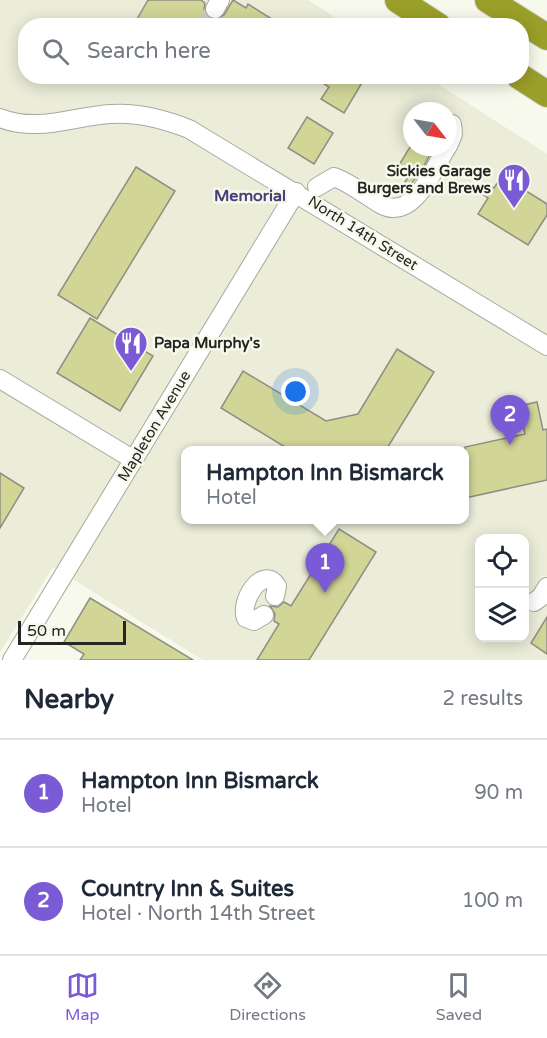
<!DOCTYPE html>
<meta charset="utf-8">
<style>
body{margin:0;font-family:"Varela Round",sans-serif;background:#f2f2f3;color:#1f2937}
.controls{position:absolute;right:18px;bottom:18px;display:grid;overflow:hidden;border-radius:12px;box-shadow:0 3px 15px #0003}
.controls button{width:54px;height:54px;display:grid;place-items:center;padding:0;border:0;border-bottom:2px solid #e0e1e3;background:#fff;color:#1f2937;font:30px sans-serif}
.compass{position:absolute;left:403px;top:102px;width:54px;height:54px;border-radius:50%;background:#fff;box-shadow:0 3px 15px #0003;rotate:121deg}
.scale{position:absolute;left:18px;bottom:15px;width:108px;box-sizing:border-box;padding-left:6px;border:3px solid #252621;border-top:0;font-size:16px;line-height:21px;white-space:nowrap;color:#252621;-webkit-text-stroke:4px #f7f9ec;paint-order:stroke}
.you{position:absolute;left:296px;top:392px;width:21px;height:21px;margin:-15px;border:4px solid #fff;border-radius:50%;background:#1a73e8;box-shadow:0 0 0 9px #1a73e833}
.badge{display:grid;place-items:center;width:39px;height:39px;border-radius:50%;background:#7b5bd5;color:#fff;font-size:20px;font-weight:700}
.pin{position:absolute;translate:-50% -50px;filter:drop-shadow(0 2px 3px #0008)}
.pin::after{content:'';position:absolute;top:32px;width:21px;height:18px;background:inherit;clip-path:polygon(0 0,100% 0,50% 100%)}
.popup{position:absolute;left:181px;top:446px;width:288px;height:78px;box-sizing:border-box;display:grid;place-content:center;border-radius:12px;background:#fff;filter:drop-shadow(0 2px 4px #0005);font-size:20px;white-space:nowrap;color:#747a83}
.popup b{font-size:22px;color:#1f2937}
.popup::after{content:'';position:absolute;left:50%;top:100%;margin-left:-12px;border:12px solid transparent;border-top-color:#fff}
.list{margin:0;padding:0;list-style:none}
h2{display:flex;justify-content:space-between;align-items:center;height:78px;margin:0;padding:0 24px;font-size:26px}
h2 small{font-size:20px;font-weight:400;color:#747a83}
.list li{display:grid;grid-template-columns:39px 1fr auto;gap:18px;align-items:center;box-sizing:border-box;height:108px;padding:0 24px;border-top:2px solid #e0e1e3}
.list b{display:block;font-size:22px;white-space:nowrap}
.list p{margin:0;font-size:20px;white-space:nowrap;color:#747a83}
.list em{font-size:20px;font-style:normal;color:#747a83}
.icon{flex:none;width:33px;height:33px;fill:none;stroke:currentColor;stroke-width:2;stroke-linecap:round;stroke-linejoin:round}
.map{position:relative;flex:none;width:547px;height:660px;overflow:hidden}
.search{position:absolute;background:#fff;box-shadow:0 3px 15px #0003;left:18px;right:18px;top:18px;height:66px;display:flex;align-items:center;gap:15px;box-sizing:border-box;padding:0 21px;border-radius:24px;color:#747a83;font-size:22px}
.sheet{height:294px;background:#fff}
nav{display:flex;justify-content:space-around;align-items:center;box-sizing:border-box;height:84px;border-top:2px solid #e0e1e3;background:#fff;font-size:16px;color:#747a83}
nav a{display:grid;justify-items:center;gap:3px}
nav .on{color:#7b5bd5}
.map>svg:first-child{display:block}
.built{fill:#ebedd9;fill-rule:evenodd}
.building{fill:#d1d696;stroke:#8e8f84;stroke-width:1.5}
.lines{fill:none;stroke-linecap:round;stroke-linejoin:round}
.minor-tunnel{stroke:#cdcfc3;stroke-width:18;stroke-dasharray:18 9;stroke-linecap:butt}
.minor-casing{stroke:#a7a99d;stroke-width:20}
.highway-casing{stroke:#d8d8d7;stroke-width:28}
.minor{stroke:#fff;stroke-width:18}
.highway{stroke:#9a9f29;stroke-width:26}
.labels{text-anchor:middle;stroke-width:5;stroke-linejoin:round;paint-order:stroke}
.poi-label{font-size:15px;font-weight:bold;fill:#252621;stroke:#f7f9ec;text-anchor:end}
.street-label{font-size:15px;fill:#252621;stroke:#f7f9ec}
.neighbourhood-label{font-size:16px;font-weight:bold;fill:#4b3d7a;stroke:#f7f9ec}
</style>
<div class="map">
<svg width="547" height="660" viewBox="0 0 547 660">
<rect width="100%" height="100%" fill="#f7f9ec"/>
<path class="built" d="M 0,0 L 308,0 L 347,25 L 26,26 L 26,76 L 427,77 L 547,154 L 547,660 L 203,660 L 53,567 L 0,652 ZM 412,111 L 448,111 L 448,147 L 412,147 ZM 186,450 L 464,450 L 464,520 L 186,520 ZM 480,538 L 524,538 L 524,638 L 480,638 Z"/>
<g class="building">
<path d="M 148,0 L 201,0 L 205,3 L 204,10 L 206,15 L 215,20 L 224,15 L 233,0 L 246,8 L 248,4 L 283,26 L 133,26 Z"/>
<path d="M 312,76 L 366,76 L 344,113 L 321,99 L 329,87 Z"/>
<path d="M 307,117 L 333,133 L 314,164 L 288,148 Z"/>
<path d="M 410,147 L 434,147 L 420,173 L 405,191 L 401,189 L 408,177 L 396,170 Z"/>
<path d="M 136,167 L 175,191 L 97,319 L 58,295 Z"/>
<path d="M 502,176 L 547,204 L 547,215 L 528,245 L 478,214 L 488,198 L 482,194 L 488,184 L 494,188 Z"/>
<path d="M 90,318 L 153,356 L 120,411 L 57,373 Z"/>
<path d="M 397,349 L 434,372 L 386,450 L 290,450 L 221,408 L 243,371 L 326,421 L 358,414 Z"/>
<path d="M 537,402 L 543,430 L 547,429 L 547,480 L 465,498 L 465,447 L 525,434 L 519,406 Z"/>
<path d="M 0,473 L 24,488 L 0,528 Z"/>
<path d="M 339,529 L 376,552 L 309,660 L 257,660 L 279,624 L 274,621 L 275,614 L 270,606 L 278,607 L 284,602 L 291,606 Z"/>
<path d="M 90,598 L 193,660 L 80,660 L 84,654 L 64,642 Z"/>
<path d="M 547,617 L 547,654 L 531,643 Z"/>
</g>
<g class="lines">
<path class="minor-tunnel" d="M 205,26 L 215,9"/>
<defs>
<g id="minor">
<path d="M 215,9 L 220,0"/>
<path d="M 0,118 C 38,133 73,116 111,114 C 138,112 164,119 189,129 L 547,346"/>
<path d="M 448,146 L 453,134 L 452,124"/>
<path d="M 317,187 L 334,177 C 351,183 366,196 382,205 C 414,221 434,168 447,147"/>
<path d="M 0,379 L 134,460"/>
<path d="M 534,602 L 541,597 L 547,587"/>
<path d="M 264,615 L 254,621 L 246,618 C 239,601 263,564 277,586 L 275,596"/>
<path d="M 12,660 L 296,192"/>
</g>
<g id="highway">
<path d="M 398,0 L 438,26"/>
<path d="M 488,0 L 547,37"/>
<path d="M 519,76 L 547,94"/>
</g>
</defs>
<use href="#minor" class="minor-casing"/>
<use href="#highway" class="highway-casing"/>
<use href="#minor" class="minor"/>
<use href="#highway" class="highway"/>
</g>
<defs>
<symbol id="restaurant-pin" viewBox="-11 -11 22 30"><path d="M0 17L-7.5 6A9.5 9.5 0 1 1 7.5 6Z" fill="#7b5bd5" stroke="#f7f9ec"/><path d="M-5-6h1v4h1v-4h1v4h1v-4h1v5L-1.5 .5V6h-2V.5L-5-1ZM5-6V6H3V1.5H1.5Q1.5-4 5-6Z" fill="#fff"/></symbol>
</defs>
<g fill-rule="evenodd">
<use href="#restaurant-pin" x="495" y="161" width="38" height="52"/>
<use href="#restaurant-pin" x="112" y="324" width="38" height="52"/>
</g>
<g class="labels">
<g class="poi-label">
<text x="491" y="176">Sickies Garage<tspan x="491" dy="17">Burgers and Brews</tspan></text>
<text x="154" y="348" text-anchor="start">Papa Murphy's</text>
</g>
<g class="street-label">
<text transform="translate(363 233) rotate(32)" y="5">North 14th Street</text>
<text transform="translate(154 426) rotate(-59)" y="5">Mapleton Avenue</text>
</g>
<g class="neighbourhood-label">
<text x="250" y="201">Memorial</text>
</g>
</g>
</svg>
<div class="controls">
<button><svg class="icon" aria-label="locate" viewBox="0 0 24 24"><circle cx="12" cy="12" r="6"/><path d="M12 2v4M12 18v4M2 12h4M18 12h4"/></svg></button>
<button><svg class="icon" aria-label="layers" viewBox="0 0 24 24"><path d="M12 4l9 5-9 5-9-5zM3 14l9 5 9-5"/></svg></button>
</div>
<svg class="compass" viewBox="-18 -18 36 36"><path d="M0-13l5 13h-10z" fill="#e53935"/><path d="M0 13l5-13h-10z" fill="#747a83"/></svg>
<div class="scale">50 m</div>
<div class="you"></div>
<div class="pin badge" style="left:325px;top:593px">1</div>
<div class="popup"><b>Hampton Inn Bismarck</b>Hotel</div>
<div class="pin badge" style="left:510px;top:445px">2</div>
<div class="search"><svg class="icon" aria-label="search" viewBox="0 0 24 24"><circle cx="10" cy="10" r="6"/><path d="M15 15l6 6"/></svg>Search here</div>
</div>
<section class="sheet">
<h2>Nearby<small>2 results</small></h2>
<ul class="list">
<li><span class="badge">1</span><div><b>Hampton Inn Bismarck</b><p>Hotel</p></div><em>90 m</em></li>
<li><span class="badge">2</span><div><b>Country Inn &amp; Suites</b><p>Hotel · North 14th Street</p></div><em>100 m</em></li>
</ul>
</section>
<nav>
<a class="on"><svg class="icon" aria-label="map" viewBox="0 0 24 24"><path d="M3 6l6-2 6 2 6-2v14l-6 2-6-2-6 2zM9 4v14M15 6v14"/></svg>Map</a>
<a><svg class="icon" aria-label="directions" viewBox="0 0 24 24"><path d="M12 3l9 9-9 9-9-9zM9 14v-3h6M13 9l2 2-2 2"/></svg>Directions</a>
<a><svg class="icon" aria-label="saved" viewBox="0 0 24 24"><path d="M7 4h10v16l-5-4-5 4z"/></svg>Saved</a>
</nav>
